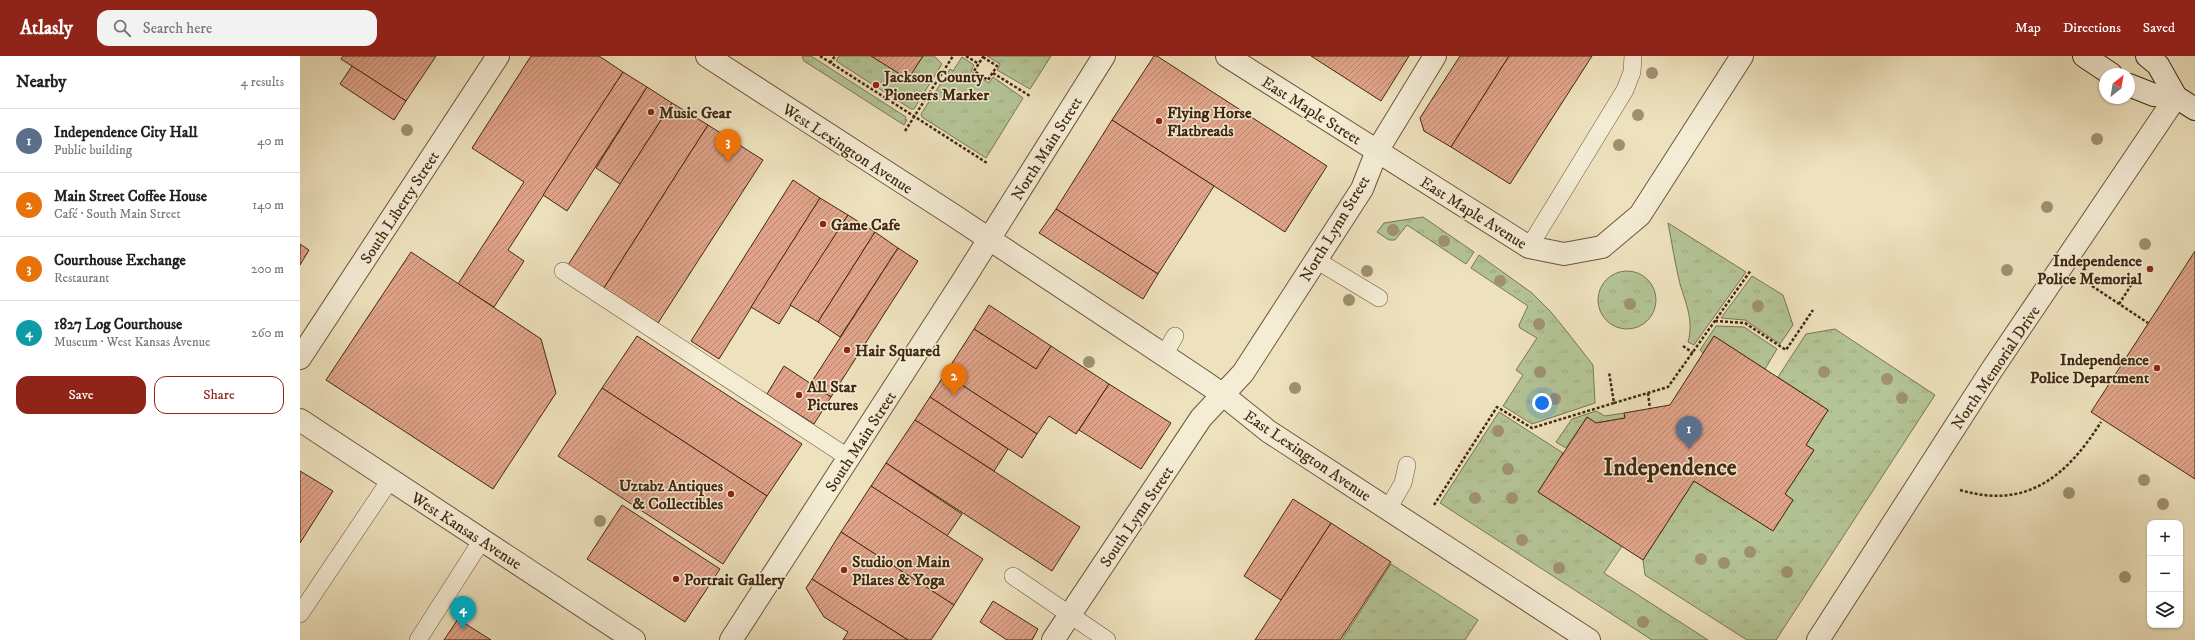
<!DOCTYPE html>
<meta charset="utf-8">
<style>
body{margin:0;font-family:"IM FELL DW Pica",serif;background:#f2f2f2;color:#222}
.controls{position:absolute;right:12px;bottom:12px;display:grid;overflow:hidden;border-radius:8px;box-shadow:0 1px 3px #0004}
.controls button{width:36px;height:36px;display:grid;place-items:center;padding:0;border:0;border-bottom:1px solid #e0e0e0;background:#fff;color:#222;font:20px sans-serif}
.compass{position:absolute;left:1799px;top:12px;width:36px;height:36px;border-radius:50%;background:#fff;box-shadow:0 1px 3px #0004;rotate:31deg}
.you{position:absolute;left:1242px;top:347px;width:14px;height:14px;margin:-10px;border:3px solid #fff;border-radius:50%;background:#1a73e8;box-shadow:0 0 0 6px #1a73e833}
.badge{display:grid;place-items:center;width:26px;height:26px;border-radius:50%;background:#8f2418;color:#fff;font-size:13px;font-weight:700}
.pin{position:absolute;translate:-50% -33px;filter:drop-shadow(0 1px 2px #0008)}
.pin::after{content:'';position:absolute;top:21px;width:14px;height:12px;background:inherit;clip-path:polygon(0 0,100% 0,50% 100%)}
.list{margin:0;padding:0;list-style:none}
h2{display:flex;justify-content:space-between;align-items:center;height:52px;margin:0;padding:0 16px;font-size:17px}
h2 small{font-size:13px;font-weight:400;color:#767676}
.list li{display:grid;grid-template-columns:26px 1fr auto;gap:12px;align-items:center;box-sizing:border-box;height:64px;padding:0 16px;border-top:1px solid #e0e0e0}
.list b{display:block;font-size:15px;white-space:nowrap}
.list p{margin:0;font-size:13px;white-space:nowrap;color:#767676}
.list em{font-size:13px;font-style:normal;color:#767676}
.actions{display:flex;gap:8px;padding:12px 16px}
.actions a{flex:1;padding:9px 0;border:1px solid #8f2418;border-radius:12px;text-align:center;font-size:14px;color:#8f2418}
.actions .main{background:#8f2418;color:#fff}
.icon{flex:none;width:22px;height:22px;fill:none;stroke:currentColor;stroke-width:2;stroke-linecap:round;stroke-linejoin:round}
.map{position:relative;flex:none;width:1895px;height:584px;overflow:hidden}
header{display:flex;align-items:center;gap:24px;box-sizing:border-box;height:56px;padding:0 20px;background:#8f2418;color:#fff}
header strong{font-size:19px}
nav{display:flex;gap:22px;margin-inline-start:auto;font-size:14px}
.search{width:280px;height:36px;background:#f2f2f2;display:flex;align-items:center;gap:10px;box-sizing:border-box;padding:0 14px;border-radius:12px;color:#767676;font-size:15px}
main{display:flex}
aside{flex:1;background:#fff}
.map>svg:first-child{display:block}
.grass{fill:url(#grass-tufts);stroke:#7b7653}
.building{fill:url(#building-hatch);stroke:#422811}
.lines{fill:none;stroke-linecap:round;stroke-linejoin:round}
.service-casing{stroke:#6d563c;stroke-width:18}
.minor-casing{stroke:#6d563c;stroke-width:24}
.tertiary-casing{stroke:#6d563c;stroke-width:24}
.secondary-casing{stroke:#422811;stroke-width:24}
.path{stroke:#422811;stroke-width:2.5;stroke-dasharray:3 2;stroke-linecap:butt}
.service{stroke:#f4ecd5;stroke-width:17}
.minor{stroke:#f4ecd5;stroke-width:22}
.tertiary{stroke:#f4ecd5;stroke-width:22}
.secondary{stroke:#f4ecd5;stroke-width:22}
.tree{fill:#9f9171}
.poi-dot{fill:#8f2418;stroke:#f4ecd5;stroke-width:1.5}
.labels{text-anchor:middle;stroke-width:3;stroke-linejoin:round;paint-order:stroke}
.poi-label{font-size:16px;font-weight:bold;fill:#422811;stroke:#f4ecd5;text-anchor:start}
.street-label{font-size:16px;fill:#422811;stroke:#f4ecd5}
.town-label{font-size:24px;font-weight:bold;fill:#422811;stroke:#f4ecd5}
</style>
<header>
<strong>Atlasly</strong>
<div class="search"><svg class="icon" aria-label="search" viewBox="0 0 24 24"><circle cx="10" cy="10" r="6"/><path d="M15 15l6 6"/></svg>Search here</div>
<nav><a>Map</a><a>Directions</a><a>Saved</a></nav>
</header>
<main>
<aside>
<h2>Nearby<small>4 results</small></h2>
<ul class="list">
<li><span class="badge" style="background:#5c6f8a">1</span><div><b>Independence City Hall</b><p>Public building</p></div><em>40 m</em></li>
<li><span class="badge" style="background:#e8710a">2</span><div><b>Main Street Coffee House</b><p>Café · South Main Street</p></div><em>140 m</em></li>
<li><span class="badge" style="background:#e8710a">3</span><div><b>Courthouse Exchange</b><p>Restaurant</p></div><em>200 m</em></li>
<li><span class="badge" style="background:#0f9aa8">4</span><div><b>1827 Log Courthouse</b><p>Museum · West Kansas Avenue</p></div><em>260 m</em></li>
</ul>
<div class="actions"><a class="main">Save</a><a>Share</a></div>
</aside>
<div class="map">
<svg width="1895" height="584" viewBox="0 0 1895 584">
<defs>
<pattern id="grass-tufts" width="24" height="20" patternUnits="userSpaceOnUse"><rect width="24" height="20" fill="#b4c495"/><path d="M3 7l-1-3M5 7V3M7 7l1-3M15 17l-1-3M17 17v-4M19 17l1-3" fill="none" stroke="#9ca87f"/></pattern>
<pattern id="building-hatch" width="6" height="6" patternUnits="userSpaceOnUse"><rect width="6" height="6" fill="#e1a48a"/><path d="M-1 1l2-2M0 6l6-6M5 7l2-2" fill="none" stroke="#b8866f"/></pattern>
</defs>
<rect width="100%" height="100%" fill="#eee2be"/>
<filter id="stains"><feTurbulence type="fractalNoise" baseFrequency=".005" numOctaves="4"/><feColorMatrix values="0 0 0 0 .2 0 0 0 0 .09 0 0 0 0 .02 0 0 0 .5 -.17"/></filter>
<radialGradient id="worn" r=".72"><stop offset=".6" stop-color="#630" stop-opacity="0"/><stop offset="1" stop-color="#630" stop-opacity=".3"/></radialGradient>
<g class="grass">
<path d="M 502,0 L 511,0 L 606,61 L 605,63 L 607,64 L 604,69 L 504,5 Z"/>
<path d="M 539,0 L 571,0 L 608,23 L 623,0 L 634,0 L 642,8 L 614,53 L 611,53 L 536,5 Z"/>
<path d="M 687,0 L 751,0 L 730,33 L 697,14 L 700,8 Z"/>
<path d="M 662,1 L 674,9 L 671,15 L 689,27 L 693,21 L 723,42 L 686,102 L 622,61 L 621,58 L 650,13 L 653,15 Z"/>
<path d="M 1123,161 L 1174,196 L 1166,208 L 1107,169 L 1095,184 L 1089,184 L 1077,176 L 1084,167 Z"/>
<path d="M 1368,167 L 1446,216 L 1394,289 L 1388,286 C 1394,265 1386,248 1380,228 C 1375,208 1372,187 1368,167 Z"/>
<path d="M 1179,199 L 1232,237 L 1251,256 L 1268,277 L 1293,309 L 1295,347 L 1232,368 L 1203,350 L 1223,319 L 1216,314 L 1237,282 L 1220,272 L 1219,269 L 1228,250 L 1171,212 Z"/>
<circle cx="1327" cy="244" r="29"/>
<path d="M 1452,220 L 1483,239 L 1493,269 L 1480,288 L 1445,264 L 1421,262 Z"/>
<path d="M 1416,270 L 1444,271 L 1477,293 L 1465,313 L 1414,280 L 1403,297 L 1400,294 Z"/>
<path d="M 1535,273 L 1635,339 L 1476,584 L 1447,584 L 1345,519 L 1343,504 L 1394,425 L 1473,475 L 1493,444 L 1485,438 L 1514,394 L 1506,389 L 1528,354 L 1478,321 L 1506,278 Z"/>
<path d="M 1296,355 L 1305,360 L 1324,357 L 1325,362 L 1296,367 L 1287,361 L 1266,392 L 1256,386 L 1272,363 Z"/>
<path d="M 1199,356 L 1263,397 L 1238,436 L 1322,490 L 1304,517 L 1408,584 L 1352,584 L 1140,447 Z"/>
<path d="M 1091,508 L 1178,564 L 1165,584 L 1042,584 Z"/>
</g>
<g class="building">
<path d="M 43,0 L 136,0 L 106,45 L 41,3 Z"/>
<path d="M 231,0 L 299,0 L 323,16 L 208,194 L 224,205 L 194,251 L 158,228 L 224,126 L 172,92 Z"/>
<path d="M 571,0 L 623,0 L 608,23 Z"/>
<path d="M 854,0 L 857,0 L 1027,110 L 985,176 L 812,64 Z"/>
<path d="M 1011,0 L 1109,0 L 1081,45 Z"/>
<path d="M 1160,0 L 1209,0 L 1151,91 L 1124,75 L 1120,62 Z"/>
<path d="M 1209,0 L 1292,0 L 1210,128 L 1151,91 Z"/>
<path d="M 52,10 L 106,45 L 94,64 L 40,28 Z"/>
<path d="M 323,16 L 347,31 L 267,155 L 243,139 Z"/>
<path d="M 347,31 L 372,47 L 320,128 L 296,112 Z"/>
<path d="M 372,47 L 408,69 L 304,232 L 268,209 Z"/>
<path d="M 812,64 L 914,130 L 858,218 L 756,153 Z"/>
<path d="M 408,69 L 463,104 L 358,267 L 304,232 Z"/>
<path d="M 493,124 L 520,142 L 419,303 L 391,285 Z"/>
<path d="M 520,142 L 548,159 L 479,268 L 451,251 Z"/>
<path d="M 756,153 L 858,218 L 843,243 L 739,177 Z"/>
<path d="M 548,159 L 575,176 L 518,266 L 490,249 Z"/>
<path d="M 575,176 L 598,192 L 540,281 L 518,266 Z"/>
<path d="M 0,188 L 9,194 L 0,209 Z"/>
<path d="M 598,192 L 618,205 L 531,341 L 511,327 Z"/>
<path d="M 1895,195 L 1895,423 L 1791,356 Z"/>
<path d="M 111,196 L 241,283 L 256,337 L 193,433 L 26,324 Z"/>
<path d="M 689,249 L 751,290 L 736,313 L 674,273 Z"/>
<path d="M 674,273 L 736,313 L 751,290 L 809,328 L 776,378 L 749,360 L 737,378 L 645,318 Z"/>
<path d="M 337,280 L 502,388 L 467,440 L 302,332 Z"/>
<path d="M 1414,280 L 1528,354 L 1506,389 L 1514,394 L 1485,438 L 1493,444 L 1473,475 L 1394,425 L 1343,504 L 1238,436 L 1287,361 L 1296,367 L 1325,362 L 1324,357 L 1370,349 Z"/>
<path d="M 484,310 L 531,341 L 514,368 L 467,338 Z"/>
<path d="M 645,318 L 737,378 L 722,402 L 630,341 Z"/>
<path d="M 809,328 L 871,367 L 841,413 L 779,374 Z"/>
<path d="M 302,332 L 467,440 L 423,508 L 258,400 Z"/>
<path d="M 630,341 L 708,393 L 694,415 L 615,364 Z"/>
<path d="M 615,364 L 780,471 L 752,515 L 586,407 Z"/>
<path d="M 586,407 L 662,458 L 647,480 L 571,430 Z"/>
<path d="M 0,415 L 33,435 L 0,487 Z"/>
<path d="M 571,430 L 683,503 L 654,549 L 541,476 Z"/>
<path d="M 993,443 L 1031,467 L 981,544 L 944,520 Z"/>
<path d="M 322,449 L 420,513 L 385,566 L 287,503 Z"/>
<path d="M 1031,467 L 1091,506 L 1040,584 L 955,584 Z"/>
<path d="M 541,476 L 654,549 L 631,584 L 608,584 L 512,523 Z"/>
<path d="M 512,523 L 608,584 L 543,584 L 548,576 L 524,561 L 506,532 Z"/>
<path d="M 693,545 L 738,573 L 732,584 L 707,584 L 680,566 Z"/>
<path d="M 158,563 L 191,584 L 144,584 Z"/>
</g>
<g class="lines">
<defs>
<g id="service">
<path d="M 1229,191 L 1325,34 L 1332,16 L 1333,0"/>
<path d="M 1016,204 L 1079,242"/>
<path d="M 263,215 L 549,402"/>
<path d="M 864,299 L 875,280"/>
<path d="M 1088,453 L 1103,427 L 1107,409"/>
<path d="M 713,520 L 807,584"/>
<path d="M 0,558 L 90,424"/>
<path d="M 118,584 L 182,484"/>
</g>
<g id="minor">
<path d="M 927,0 L 1229,191 L 1264,198 L 1302,191 L 1340,159 L 1442,0"/>
<path d="M 0,302 L 198,0"/>
<path d="M 0,364 L 334,584"/>
<path d="M 431,584 L 664,223 L 804,0"/>
<path d="M 753,584 L 901,362 L 943,317 L 1062,133 L 1077,95 L 1135,0"/>
<path d="M 1518,584 L 1691,315 L 1876,41"/>
</g>
<path id="tertiary" d="M 407,0 L 653,159 L 900,323 L 922,338 L 968,375 L 1289,584"/>
<g id="secondary">
<path d="M 1784,0 L 1811,18"/>
<path d="M 1847,0 L 1858,9 L 1876,41"/>
<path d="M 1829,29 L 1854,39 L 1876,41 L 1895,53"/>
</g>
</defs>
<use href="#service" class="service-casing"/>
<use href="#minor" class="minor-casing"/>
<use href="#tertiary" class="tertiary-casing"/>
<use href="#secondary" class="secondary-casing"/>
<g class="path">
<path d="M 520,0 L 687,107"/>
<path d="M 666,0 L 679,8"/>
<path d="M 683,1 L 697,10 L 688,24 L 674,15 Z"/>
<path d="M 530,7 L 535,0"/>
<path d="M 693,17 L 730,40"/>
<path d="M 605,75 L 653,0"/>
<path d="M 1792,230 L 1848,267"/>
<path d="M 1819,248 L 1839,217"/>
<path d="M 1415,265 L 1445,267 L 1486,294 L 1513,254"/>
<path d="M 1383,290 L 1393,297"/>
<path d="M 1348,337 L 1350,353"/>
<path d="M 1314,347 L 1368,331 L 1451,214"/>
<path d="M 1660,434 C 1727,454 1767,420 1801,366"/>
<path d="M 1134,449 L 1197,351 L 1232,372 L 1314,347 L 1309,316"/>
</g>
<use href="#service" class="service"/>
<use href="#minor" class="minor"/>
<use href="#tertiary" class="tertiary"/>
<use href="#secondary" class="secondary"/>
</g>
<g class="tree">
<circle cx="1352" cy="17" r="6"/>
<circle cx="1338" cy="59" r="6"/>
<circle cx="107" cy="74" r="6"/>
<circle cx="1797" cy="83" r="6"/>
<circle cx="1319" cy="89" r="6"/>
<circle cx="1747" cy="151" r="6"/>
<circle cx="1093" cy="174" r="6"/>
<circle cx="1144" cy="185" r="6"/>
<circle cx="1845" cy="188" r="6"/>
<circle cx="1707" cy="214" r="6"/>
<circle cx="1067" cy="215" r="6"/>
<circle cx="1200" cy="225" r="6"/>
<circle cx="1049" cy="244" r="6"/>
<circle cx="1330" cy="248" r="6"/>
<circle cx="1458" cy="250" r="6"/>
<circle cx="1239" cy="268" r="6"/>
<circle cx="789" cy="306" r="6"/>
<circle cx="1240" cy="316" r="6"/>
<circle cx="1524" cy="316" r="6"/>
<circle cx="1587" cy="323" r="6"/>
<circle cx="995" cy="332" r="6"/>
<circle cx="1602" cy="342" r="6"/>
<circle cx="1255" cy="343" r="6"/>
<circle cx="1198" cy="375" r="6"/>
<circle cx="1208" cy="413" r="6"/>
<circle cx="1844" cy="424" r="6"/>
<circle cx="1769" cy="437" r="6"/>
<circle cx="1175" cy="442" r="6"/>
<circle cx="1212" cy="442" r="6"/>
<circle cx="1863" cy="448" r="6"/>
<circle cx="300" cy="465" r="6"/>
<circle cx="1222" cy="484" r="6"/>
<circle cx="1450" cy="496" r="6"/>
<circle cx="1401" cy="503" r="6"/>
<circle cx="1424" cy="507" r="6"/>
<circle cx="1259" cy="512" r="6"/>
<circle cx="1487" cy="516" r="6"/>
<circle cx="1825" cy="521" r="6"/>
<circle cx="1343" cy="566" r="6"/>
</g>
<g class="poi-dot">
<circle cx="576" cy="29" r="4"/>
<circle cx="351" cy="56" r="4"/>
<circle cx="859" cy="65" r="4"/>
<circle cx="523" cy="168" r="4"/>
<circle cx="1850" cy="213" r="4"/>
<circle cx="547" cy="294" r="4"/>
<circle cx="1857" cy="312" r="4"/>
<circle cx="499" cy="339" r="4"/>
<circle cx="431" cy="438" r="4"/>
<circle cx="544" cy="514" r="4"/>
<circle cx="376" cy="523" r="4"/>
</g>
<g class="labels">
<g class="poi-label">
<text x="584" y="26">Jackson County<tspan x="584" dy="18">Pioneers Marker</tspan></text>
<text x="359" y="62">Music Gear</text>
<text x="867" y="62">Flying Horse<tspan x="867" dy="18">Flatbreads</tspan></text>
<text x="531" y="174">Game Cafe</text>
<text x="1842" y="210" text-anchor="end">Independence<tspan x="1842" dy="18">Police Memorial</tspan></text>
<text x="555" y="300">Hair Squared</text>
<text x="1849" y="309" text-anchor="end">Independence<tspan x="1849" dy="18">Police Department</tspan></text>
<text x="507" y="336">All Star<tspan x="507" dy="18">Pictures</tspan></text>
<text x="423" y="435" text-anchor="end">Uztabz Antiques<tspan x="423" dy="18">&amp; Collectibles</tspan></text>
<text x="552" y="511">Studio on Main<tspan x="552" dy="18">Pilates &amp; Yoga</tspan></text>
<text x="384" y="529">Portrait Gallery</text>
</g>
<g class="street-label">
<text transform="translate(1012 54) rotate(32)" y="6">East Maple Street</text>
<text transform="translate(548 92) rotate(33)" y="6">West Lexington Avenue</text>
<text transform="translate(746 92) rotate(-58)" y="6">North Main Street</text>
<text transform="translate(99 151) rotate(-57)" y="6">South Liberty Street</text>
<text transform="translate(1174 156) rotate(32)" y="6">East Maple Avenue</text>
<text transform="translate(1034 172) rotate(-59)" y="6">North Lynn Street</text>
<text transform="translate(1695 311) rotate(-56)" y="6">North Memorial Drive</text>
<text transform="translate(560 385) rotate(-57)" y="6">South Main Street</text>
<text transform="translate(1008 399) rotate(34)" y="6">East Lexington Avenue</text>
<text transform="translate(836 460) rotate(-56)" y="6">South Lynn Street</text>
<text transform="translate(167 474) rotate(33)" y="6">West Kansas Avenue</text>
</g>
<g class="town-label">
<text x="1370" y="419">Independence</text>
</g>
</g>
<rect width="100%" height="100%" filter="url(#stains)"/>
<rect width="100%" height="100%" fill="url(#worn)"/>
</svg>
<div class="controls">
<button>+</button>
<button>−</button>
<button><svg class="icon" aria-label="layers" viewBox="0 0 24 24"><path d="M12 4l9 5-9 5-9-5zM3 14l9 5 9-5"/></svg></button>
</div>
<svg class="compass" viewBox="-18 -18 36 36"><path d="M0-13l5 13h-10z" fill="#e53935"/><path d="M0 13l5-13h-10z" fill="#767676"/></svg>
<div class="you"></div>
<div class="pin badge" style="left:1389px;top:393px;background:#5c6f8a">1</div>
<div class="pin badge" style="left:654px;top:340px;background:#e8710a">2</div>
<div class="pin badge" style="left:428px;top:106px;background:#e8710a">3</div>
<div class="pin badge" style="left:163px;top:573px;background:#0f9aa8">4</div>
</div>
</main>
